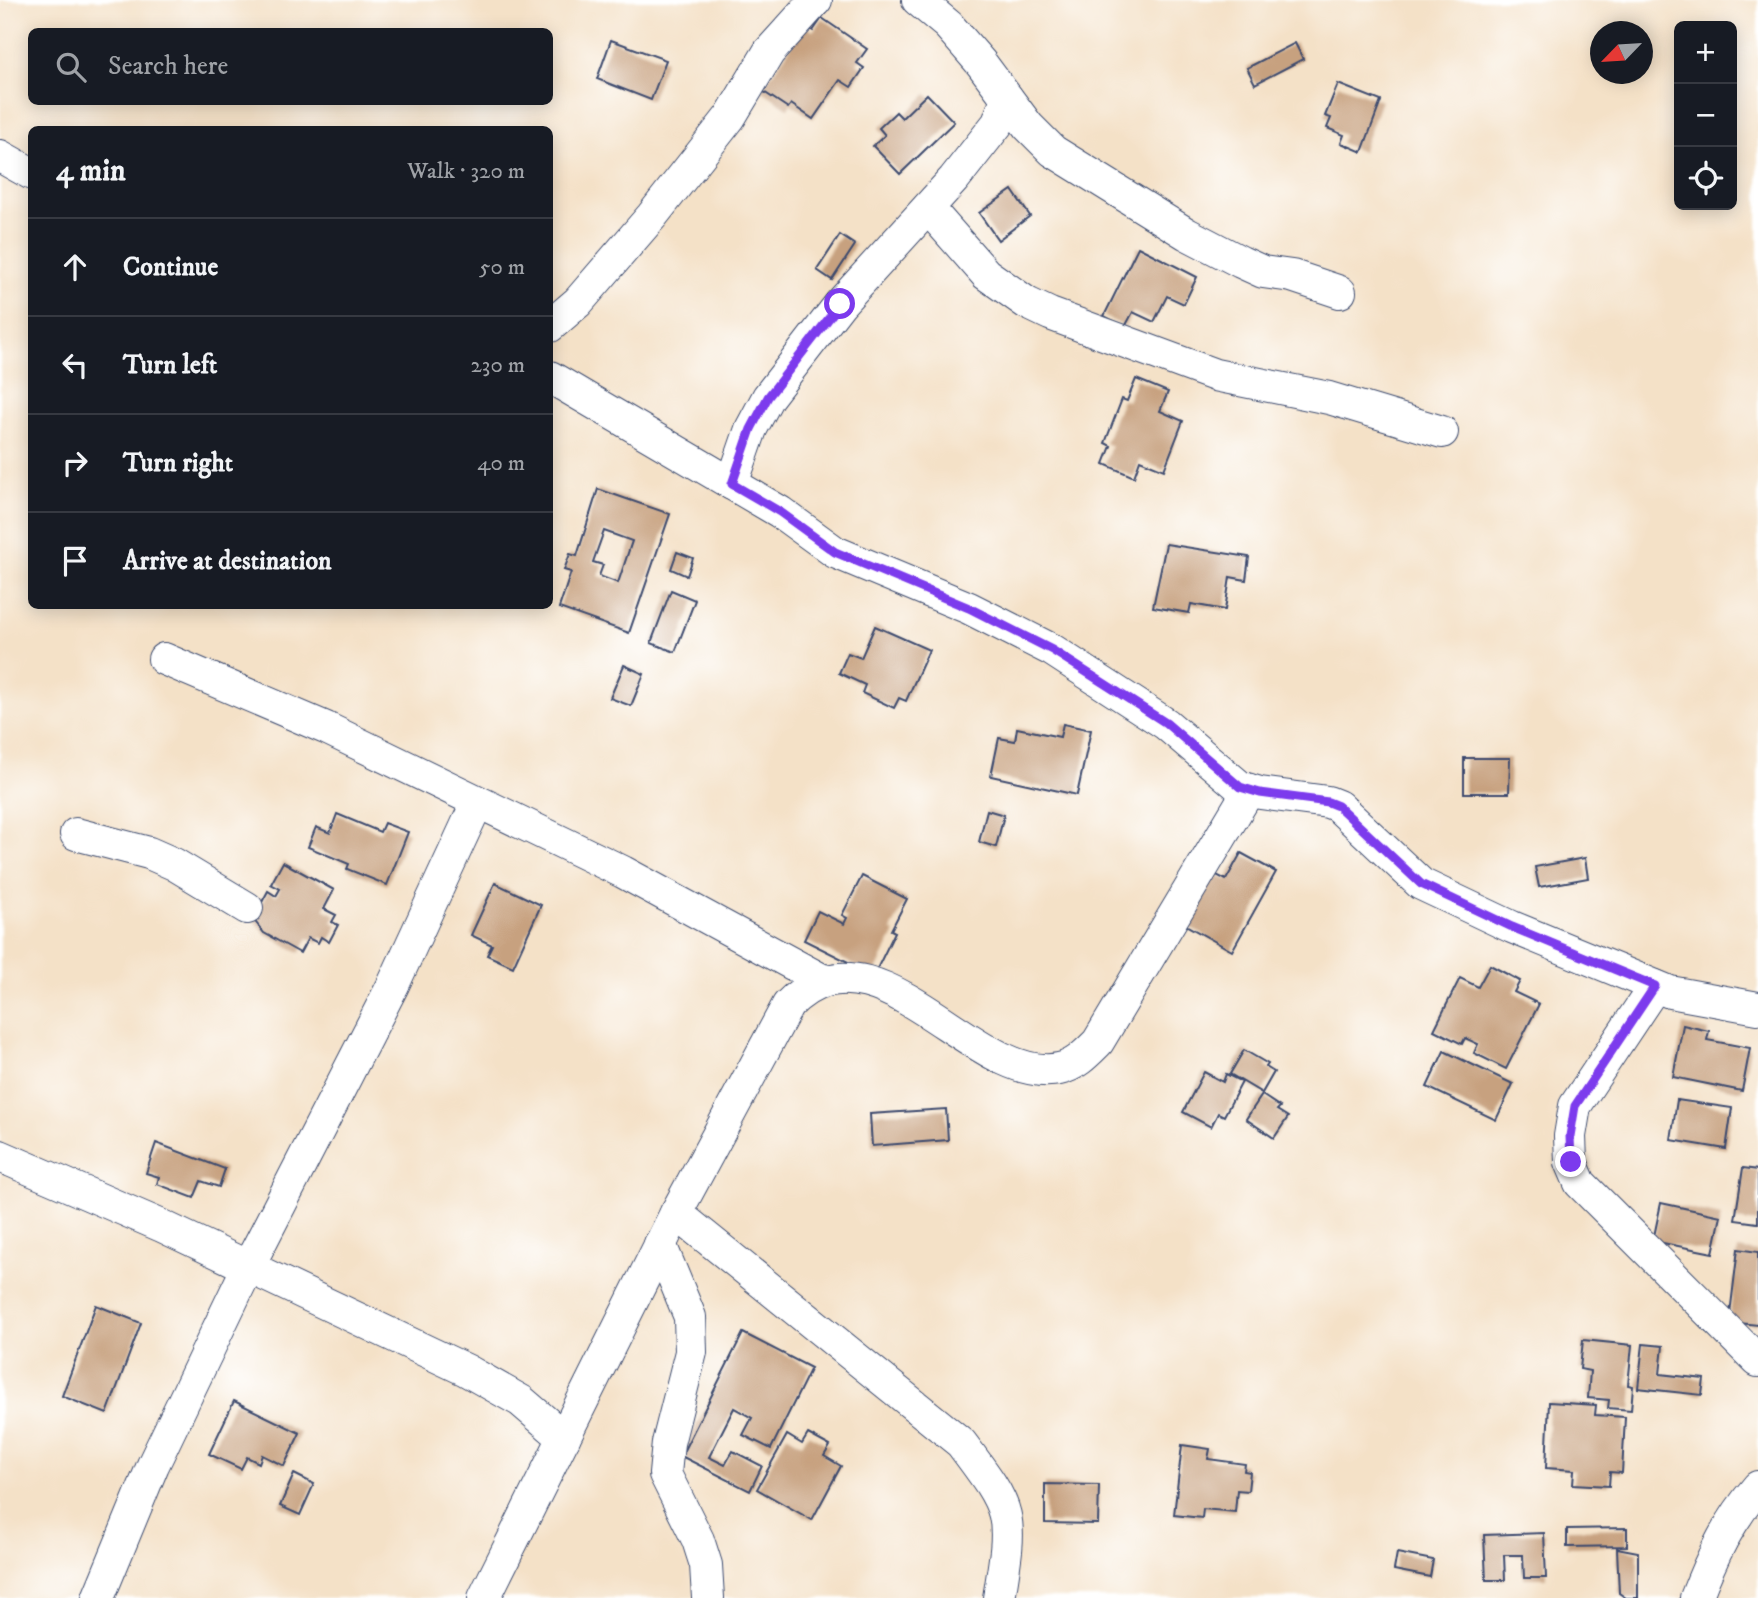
<!DOCTYPE html>
<meta charset="utf-8">
<style>
body{margin:0;font-family:"IM FELL DW Pica",serif;background:#242831;color:#f1f3f6}
.controls{position:absolute;right:21px;top:21px;display:grid;overflow:hidden;border-radius:10px;box-shadow:0 4px 18px #0003}
.controls button{width:63px;height:63px;display:grid;place-items:center;padding:0;border:0;border-bottom:2px solid #363941;background:#171b24;color:#f1f3f6;font:35px sans-serif}
.compass{position:absolute;left:1590px;top:21px;width:63px;height:63px;border-radius:50%;background:#171b24;box-shadow:0 4px 18px #0003;rotate:245deg}
.stop{position:absolute;width:21px;height:21px;margin:-16px;border:5px solid #7c3aed;border-radius:50%;background:#fff}
.stop.end{background:#7c3aed;border-color:#fff;box-shadow:0 2px 7px #0008}
.list{margin:0;padding:0;list-style:none}
h2{display:flex;justify-content:space-between;align-items:center;height:91px;margin:0;padding:0 28px;font-size:30px}
h2 small{font-size:23px;font-weight:400;color:#9ea1a6}
.list li{display:grid;grid-template-columns:46px 1fr auto;gap:21px;align-items:center;box-sizing:border-box;height:98px;padding:0 28px;border-top:2px solid #363941}
.list b{display:block;font-size:26px;white-space:nowrap}
.list em{font-size:23px;font-style:normal;color:#9ea1a6}
.icon{flex:none;width:38px;height:38px;fill:none;stroke:currentColor;stroke-width:2;stroke-linecap:round;stroke-linejoin:round}
.map{position:relative;flex:none;width:1758px;height:1598px;overflow:hidden}
.search{position:absolute;background:#171b24;box-shadow:0 4px 18px #0003;left:28px;top:28px;width:525px;height:77px;display:flex;align-items:center;gap:18px;box-sizing:border-box;padding:0 24px;border-radius:10px;color:#9ea1a6;font-size:26px}
.panel{position:absolute;background:#171b24;box-shadow:0 4px 18px #0003;left:28px;top:126px;width:525px;height:483px;border-radius:10px}
.map>svg:first-child{display:block}
.building{fill:#c7a17f;fill-rule:evenodd}
.lines{fill:none;stroke-linecap:round;stroke-linejoin:round}
.minor-casing{stroke:#3c4a6e;stroke-width:34}
.minor{stroke:#fff;stroke-width:32}
.route{stroke:#7c3aed;stroke-width:9}
</style>
<div class="map">
<svg width="1758" height="1598" viewBox="0 0 1758 1598">
<rect width="100%" height="100%" fill="#fff"/>
<filter id="ink" filterUnits="userSpaceOnUse"><feTurbulence type="fractalNoise" baseFrequency=".0143" numOctaves="2"/><feDisplacementMap in="SourceGraphic" scale="14" xChannelSelector="R" yChannelSelector="G"/><feConvolveMatrix kernelMatrix="1 2 1 2 8 2 1 2 1" color-interpolation-filters="sRGB"/></filter>
<filter id="wash" filterUnits="userSpaceOnUse"><feTurbulence type="fractalNoise" baseFrequency=".00686" numOctaves="4" result="noise"/><feDisplacementMap in="SourceGraphic" scale="28" xChannelSelector="R" yChannelSelector="G"/><feGaussianBlur stdDeviation="1.57" result="paint"/><feColorMatrix in="noise" values="0 0 0 0 0 0 0 0 0 0 0 0 0 0 0 0 0 1.4 0 .05"/><feComposite in="paint" operator="in"/></filter>
<g filter="url(#wash)">
<rect width="100%" height="100%" fill="#f4e1c7"/>
<g id="blocks">
<g class="building">
<path d="M 822,18 L 867,49 L 857,63 L 864,68 L 851,87 L 840,80 L 813,119 L 791,104 L 788,108 L 761,90 L 805,26 L 813,31 Z"/>
<path d="M 611,40 L 666,60 L 651,100 L 597,79 Z"/>
<path d="M 1295,43 L 1303,59 L 1255,84 L 1247,68 Z"/>
<path d="M 1338,84 L 1381,101 L 1362,152 L 1341,143 L 1344,135 L 1327,128 L 1331,118 L 1325,116 Z"/>
<path d="M 927,94 L 954,122 L 900,174 L 873,146 L 885,135 L 879,128 L 896,112 L 902,118 Z"/>
<path d="M 1012,190 L 1030,216 L 998,240 L 979,213 Z"/>
<path d="M 840,235 L 855,245 L 832,280 L 817,270 Z"/>
<path d="M 1138,247 L 1197,277 L 1184,304 L 1167,296 L 1154,322 L 1133,312 L 1125,327 L 1104,316 Z"/>
<path d="M 1136,379 L 1168,392 L 1160,411 L 1183,421 L 1164,470 L 1140,460 L 1134,477 L 1104,464 L 1111,446 L 1105,443 L 1122,399 L 1127,401 Z"/>
<path d="M 598,489 L 670,514 L 629,633 L 559,608 L 571,572 L 564,570 L 570,554 L 577,556 ZM 604,531 L 632,541 L 618,583 L 599,576 L 603,565 L 593,562 Z"/>
<path d="M 1166,544 L 1249,557 L 1246,580 L 1230,577 L 1225,610 L 1191,604 L 1189,613 L 1153,607 Z"/>
<path d="M 677,552 L 693,558 L 687,576 L 671,569 Z"/>
<path d="M 671,590 L 695,600 L 675,652 L 651,643 Z"/>
<path d="M 875,626 L 929,650 L 906,701 L 899,698 L 894,708 L 862,693 L 865,685 L 839,673 L 848,653 L 861,658 Z"/>
<path d="M 624,665 L 644,674 L 631,706 L 610,698 Z"/>
<path d="M 1063,724 L 1091,730 L 1077,795 L 991,776 L 999,738 L 1015,741 L 1017,728 L 1060,737 Z"/>
<path d="M 1464,758 L 1510,758 L 1509,793 L 1464,793 Z"/>
<path d="M 987,810 L 1004,815 L 996,847 L 979,842 Z"/>
<path d="M 337,814 L 380,832 L 384,823 L 408,832 L 387,885 L 347,869 L 349,864 L 308,847 L 316,827 L 330,833 Z"/>
<path d="M 1241,853 L 1276,872 L 1232,951 L 1184,924 L 1213,873 L 1226,880 Z"/>
<path d="M 1585,858 L 1588,878 L 1539,887 L 1535,867 Z"/>
<path d="M 283,862 L 334,890 L 324,909 L 336,915 L 332,922 L 338,925 L 329,942 L 321,937 L 318,943 L 308,938 L 300,953 L 264,933 L 253,919 L 268,891 L 276,896 L 280,889 L 271,884 Z"/>
<path d="M 862,876 L 907,899 L 891,930 L 895,932 L 874,975 L 804,940 L 818,911 L 844,924 L 847,918 L 842,915 Z"/>
<path d="M 495,883 L 541,905 L 513,967 L 487,955 L 492,945 L 471,935 Z"/>
<path d="M 1490,965 L 1520,981 L 1514,992 L 1539,1004 L 1506,1069 L 1474,1053 L 1478,1044 L 1465,1038 L 1462,1044 L 1434,1030 L 1460,978 L 1478,987 Z"/>
<path d="M 1683,1025 L 1709,1031 L 1707,1040 L 1750,1048 L 1742,1091 L 1673,1077 Z"/>
<path d="M 1244,1050 L 1268,1064 L 1266,1067 L 1274,1072 L 1262,1093 L 1230,1074 Z"/>
<path d="M 1444,1051 L 1513,1084 L 1496,1120 L 1427,1087 Z"/>
<path d="M 1204,1072 L 1223,1082 L 1226,1074 L 1242,1082 L 1224,1116 L 1218,1113 L 1211,1127 L 1183,1112 Z"/>
<path d="M 1262,1095 L 1280,1107 L 1277,1110 L 1288,1117 L 1274,1138 L 1246,1119 Z"/>
<path d="M 1677,1100 L 1732,1108 L 1726,1149 L 1671,1140 Z"/>
<path d="M 946,1109 L 948,1140 L 872,1146 L 870,1114 Z"/>
<path d="M 156,1143 L 225,1169 L 219,1187 L 201,1181 L 194,1198 L 157,1184 L 159,1177 L 146,1173 Z"/>
<path d="M 1743,1168 L 1758,1170 L 1758,1223 L 1735,1220 Z"/>
<path d="M 1661,1203 L 1721,1216 L 1713,1253 L 1653,1241 Z"/>
<path d="M 1738,1249 L 1758,1252 L 1758,1325 L 1729,1322 Z"/>
<path d="M 96,1305 L 141,1323 L 107,1414 L 62,1396 Z"/>
<path d="M 743,1333 L 811,1368 L 771,1449 L 743,1435 L 752,1418 L 734,1408 L 709,1457 L 725,1465 L 733,1451 L 762,1466 L 750,1491 L 681,1456 Z"/>
<path d="M 1583,1340 L 1632,1345 L 1628,1385 L 1633,1386 L 1631,1410 L 1608,1408 L 1609,1400 L 1588,1398 L 1590,1371 L 1580,1369 Z"/>
<path d="M 1643,1344 L 1663,1346 L 1660,1374 L 1704,1379 L 1702,1395 L 1638,1388 Z"/>
<path d="M 234,1401 L 300,1433 L 284,1466 L 262,1455 L 259,1463 L 247,1457 L 241,1469 L 209,1454 Z"/>
<path d="M 1549,1402 L 1596,1405 L 1595,1415 L 1625,1417 L 1622,1473 L 1610,1472 L 1609,1486 L 1573,1484 L 1574,1470 L 1546,1468 Z"/>
<path d="M 808,1434 L 830,1446 L 824,1456 L 841,1466 L 812,1520 L 757,1489 L 787,1435 L 802,1444 Z"/>
<path d="M 1182,1445 L 1210,1449 L 1208,1459 L 1245,1464 L 1244,1471 L 1250,1472 L 1248,1491 L 1237,1490 L 1235,1512 L 1203,1509 L 1202,1518 L 1174,1515 Z"/>
<path d="M 294,1474 L 314,1484 L 300,1515 L 280,1506 Z"/>
<path d="M 1045,1484 L 1099,1485 L 1098,1524 L 1045,1523 Z"/>
<path d="M 1627,1528 L 1627,1546 L 1567,1547 L 1567,1529 Z"/>
<path d="M 1544,1533 L 1546,1578 L 1524,1578 L 1523,1555 L 1504,1555 L 1505,1580 L 1486,1580 L 1484,1535 Z"/>
<path d="M 1617,1548 L 1638,1552 L 1638,1598 L 1626,1598 L 1619,1593 Z"/>
<path d="M 1397,1553 L 1433,1560 L 1430,1577 L 1394,1570 Z"/>
</g>
</g>
</g>
<g filter="url(#ink)">
<use href="#blocks" fill-opacity="0" stroke="#3c4a6e" stroke-width="2"/>
<g class="lines">
<defs>
<g id="minor">
<path d="M 918,0 L 948,25 L 981,63 L 1028,126 L 1053,151 L 1187,234 L 1241,262 L 1263,272 L 1292,276 L 1340,292"/>
<path d="M 0,156 L 32,174"/>
<path d="M 928,208 L 986,274 L 1027,303 L 1050,314 L 1215,375 L 1329,398 L 1442,432"/>
<path d="M 550,326 L 578,302 L 652,216 L 730,117 L 769,52 L 816,0"/>
<path d="M 550,377 L 780,512 L 835,552 L 969,608 L 1052,650 L 1166,724 L 1240,787 L 1260,793 L 1328,802 L 1338,806 L 1421,884 L 1512,927 L 1670,992 L 1758,1008"/>
<path d="M 732,484 L 751,429 L 768,397 L 840,304 L 954,179 L 998,123 L 1007,98"/>
<path d="M 164,659 L 326,728 L 623,872 L 822,980"/>
<path d="M 76,834 L 149,853 L 174,864 L 247,908"/>
<path d="M 1655,986 L 1575,1106 L 1570,1136 L 1571,1162 L 1580,1183 L 1758,1361"/>
<path d="M 0,1156 L 162,1226 L 466,1370 L 521,1401 L 564,1438"/>
<path d="M 676,1213 L 961,1443 C 1013,1512 1013,1513 999,1598"/>
<path d="M 660,1244 L 690,1317 L 691,1352 L 668,1443 L 665,1474 L 698,1540 L 706,1565 L 708,1598"/>
<path d="M 98,1598 L 153,1465 L 247,1269 L 393,985 L 477,803"/>
<path d="M 484,1598 L 676,1213 L 788,1005 C 875,915 974,1086 1059,1069 C 1075,1066 1087,1053 1098,1042 L 1249,790"/>
<path d="M 1696,1598 C 1712,1556 1729,1521 1758,1487"/>
</g>
</defs>
<use href="#minor" class="minor-casing"/>
<use href="#minor" class="minor"/>
</g>
</g>
<g class="lines" filter="url(#ink)">
<path class="route" d="M 840,304 L 768,397 L 751,429 L 732,484 L 780,512 L 835,552 L 969,608 L 1052,650 L 1166,723 L 1240,787 L 1260,793 L 1328,802 L 1338,806 L 1421,884 L 1512,927 L 1655,986 L 1575,1106 L 1570,1136 L 1571,1162"/>
</g>
</svg>
<div class="controls">
<button>+</button>
<button>−</button>
<button><svg class="icon" aria-label="locate" viewBox="0 0 24 24"><circle cx="12" cy="12" r="6"/><path d="M12 2v4M12 18v4M2 12h4M18 12h4"/></svg></button>
</div>
<svg class="compass" viewBox="-18 -18 36 36"><path d="M0-13l5 13h-10z" fill="#e53935"/><path d="M0 13l5-13h-10z" fill="#9ea1a6"/></svg>
<div class="stop" style="left:840px;top:304px"></div>
<div class="stop end" style="left:1571px;top:1162px"></div>
<div class="search"><svg class="icon" aria-label="search" viewBox="0 0 24 24"><circle cx="10" cy="10" r="6"/><path d="M15 15l6 6"/></svg>Search here</div>
<section class="panel">
<h2>4 min<small>Walk · 320 m</small></h2>
<ul class="list">
<li><svg class="icon" aria-label="ahead" viewBox="0 0 24 24"><path d="M12 20V5M6 11l6-6 6 6"/></svg><div><b>Continue</b></div><em>50 m</em></li>
<li><svg class="icon" aria-label="left" viewBox="0 0 24 24"><path d="M17 20v-9H6M10 6l-5 5 5 5"/></svg><div><b>Turn left</b></div><em>230 m</em></li>
<li><svg class="icon" aria-label="right" viewBox="0 0 24 24"><path d="M7 20v-9h11M14 6l5 5-5 5"/></svg><div><b>Turn right</b></div><em>40 m</em></li>
<li><svg class="icon" aria-label="arrive" viewBox="0 0 24 24"><path d="M6 21V4h12l-3 4 3 4H6"/></svg><div><b>Arrive at destination</b></div></li>
</ul>
</section>
</div>
